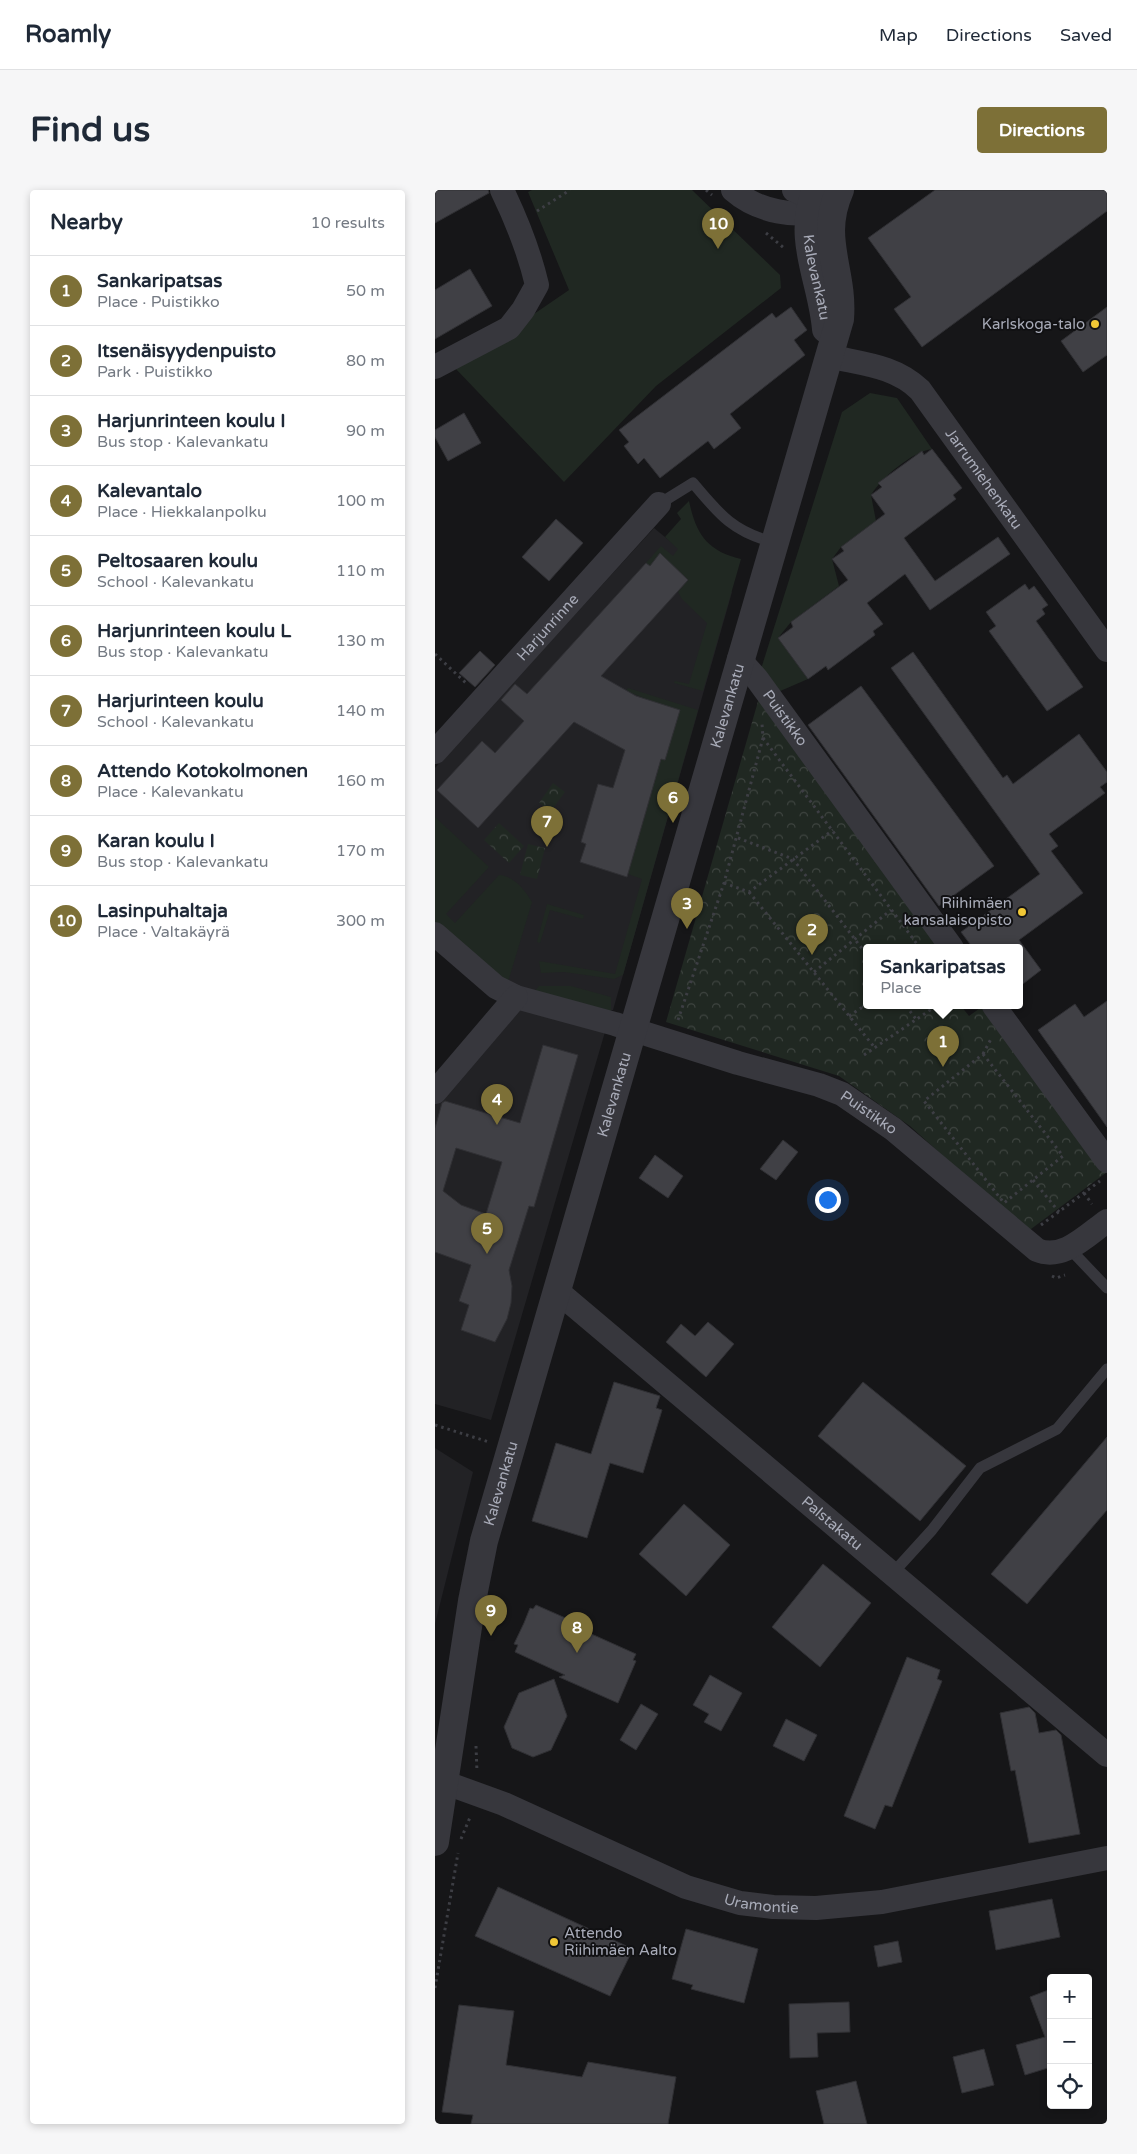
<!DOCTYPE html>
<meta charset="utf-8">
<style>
body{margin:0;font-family:"Varela Round",sans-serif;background:#f6f6f7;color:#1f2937}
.controls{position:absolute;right:15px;bottom:15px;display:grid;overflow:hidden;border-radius:5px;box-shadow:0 2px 8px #0003}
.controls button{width:45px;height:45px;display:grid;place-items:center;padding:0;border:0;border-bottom:1px solid #e0e1e3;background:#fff;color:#1f2937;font:25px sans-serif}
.you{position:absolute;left:392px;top:1009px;width:18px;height:18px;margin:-12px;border:4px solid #fff;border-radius:50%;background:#1a73e8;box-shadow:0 0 0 8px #1a73e833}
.badge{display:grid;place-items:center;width:32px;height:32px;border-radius:50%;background:#7d7037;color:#fff;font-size:16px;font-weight:700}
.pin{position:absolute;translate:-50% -41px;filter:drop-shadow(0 1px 2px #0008)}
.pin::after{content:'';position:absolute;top:26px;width:18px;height:15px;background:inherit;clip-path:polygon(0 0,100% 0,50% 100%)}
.popup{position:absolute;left:428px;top:754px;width:160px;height:65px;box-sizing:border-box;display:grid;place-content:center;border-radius:5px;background:#fff;filter:drop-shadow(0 1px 4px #0005);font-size:16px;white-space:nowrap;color:#747a83}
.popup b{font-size:19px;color:#1f2937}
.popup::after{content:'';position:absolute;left:50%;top:100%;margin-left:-10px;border:10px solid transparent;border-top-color:#fff}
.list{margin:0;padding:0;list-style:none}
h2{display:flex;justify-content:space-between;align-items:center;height:65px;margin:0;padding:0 20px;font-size:21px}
h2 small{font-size:16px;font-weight:400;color:#747a83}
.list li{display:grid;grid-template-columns:32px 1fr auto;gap:15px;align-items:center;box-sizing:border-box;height:70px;padding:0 20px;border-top:1px solid #e0e1e3}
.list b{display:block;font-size:19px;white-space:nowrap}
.list p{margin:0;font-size:16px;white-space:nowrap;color:#747a83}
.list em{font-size:16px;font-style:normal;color:#747a83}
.icon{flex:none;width:28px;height:28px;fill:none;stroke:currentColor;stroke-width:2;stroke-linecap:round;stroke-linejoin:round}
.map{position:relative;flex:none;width:672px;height:1934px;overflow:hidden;border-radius:5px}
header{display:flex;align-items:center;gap:30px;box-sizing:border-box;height:70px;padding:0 25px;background:#fff;border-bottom:1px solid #e0e1e3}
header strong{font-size:24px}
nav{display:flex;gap:28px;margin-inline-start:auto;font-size:18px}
.intro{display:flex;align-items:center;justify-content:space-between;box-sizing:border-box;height:120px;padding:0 30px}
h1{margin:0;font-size:35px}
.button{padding:12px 22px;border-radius:5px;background:#7d7037;color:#fff;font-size:18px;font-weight:700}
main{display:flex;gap:30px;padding:0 30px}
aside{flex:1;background:#fff;border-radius:5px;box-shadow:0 2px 8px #0003}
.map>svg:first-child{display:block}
.built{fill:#222225}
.grass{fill:#202822}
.park{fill:url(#park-crowns)}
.building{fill:#404045;stroke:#303034;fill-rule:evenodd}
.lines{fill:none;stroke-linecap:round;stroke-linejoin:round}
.path{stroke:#3d3e44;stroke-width:3;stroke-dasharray:2.5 4;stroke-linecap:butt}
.service{stroke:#37373d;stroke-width:11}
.minor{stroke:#37373d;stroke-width:24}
.tertiary{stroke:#37373d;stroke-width:28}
.poi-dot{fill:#f0c736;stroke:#111113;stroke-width:2}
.labels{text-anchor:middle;stroke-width:4;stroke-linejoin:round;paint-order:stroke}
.street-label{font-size:15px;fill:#a8abb8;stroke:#111113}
.poi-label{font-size:15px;fill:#a8abb8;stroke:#111113;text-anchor:end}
</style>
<header>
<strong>Roamly</strong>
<nav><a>Map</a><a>Directions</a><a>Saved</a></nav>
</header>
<div class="intro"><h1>Find us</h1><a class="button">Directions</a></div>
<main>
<aside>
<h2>Nearby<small>10 results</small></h2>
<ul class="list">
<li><span class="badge">1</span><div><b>Sankaripatsas</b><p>Place · Puistikko</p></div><em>50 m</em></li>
<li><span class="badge">2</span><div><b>Itsenäisyydenpuisto</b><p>Park · Puistikko</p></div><em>80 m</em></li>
<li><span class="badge">3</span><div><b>Harjunrinteen koulu I</b><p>Bus stop · Kalevankatu</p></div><em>90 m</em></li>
<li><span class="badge">4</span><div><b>Kalevantalo</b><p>Place · Hiekkalanpolku</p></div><em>100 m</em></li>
<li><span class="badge">5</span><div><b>Peltosaaren koulu</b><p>School · Kalevankatu</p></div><em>110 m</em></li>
<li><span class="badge">6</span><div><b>Harjunrinteen koulu L</b><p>Bus stop · Kalevankatu</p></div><em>130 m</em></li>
<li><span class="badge">7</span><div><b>Harjurinteen koulu</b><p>School · Kalevankatu</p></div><em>140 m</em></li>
<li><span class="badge">8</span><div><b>Attendo Kotokolmonen</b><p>Place · Kalevankatu</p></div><em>160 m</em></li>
<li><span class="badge">9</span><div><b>Karan koulu I</b><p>Bus stop · Kalevankatu</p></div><em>170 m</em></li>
<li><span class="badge">10</span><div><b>Lasinpuhaltaja</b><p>Place · Valtakäyrä</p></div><em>300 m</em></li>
</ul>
</aside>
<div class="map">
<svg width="672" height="1934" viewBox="0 0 672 1934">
<defs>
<pattern id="park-crowns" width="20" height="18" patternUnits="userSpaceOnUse" patternTransform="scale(1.25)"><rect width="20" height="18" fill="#202822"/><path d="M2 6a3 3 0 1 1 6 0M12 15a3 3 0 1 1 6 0" fill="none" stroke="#3e4440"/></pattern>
</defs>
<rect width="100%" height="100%" fill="#161618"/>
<g class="built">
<path d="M 219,338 L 297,402 L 178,820 L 170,822 L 65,792 L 0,736 L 0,578 Z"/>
<path d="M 80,818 L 170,842 L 56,1230 L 0,1214 L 0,914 Z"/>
<path d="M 0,1258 L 38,1282 L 0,1434 Z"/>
</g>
<g class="grass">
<path d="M 97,0 L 257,0 L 345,85 L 346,98 L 221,196 L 129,292 L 20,178 L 134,100 L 93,2 Z"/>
<path d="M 435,203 L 462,208 L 497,259 C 477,262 447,287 436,305 L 441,331 L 406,357 L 397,369 L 404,396 L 356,432 L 343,448 L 373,489 L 343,502 L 326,479 L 407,222 Z"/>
<path d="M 254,311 C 261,344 272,361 306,369 L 268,501 L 239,493 L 240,491 L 254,494 L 272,433 L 247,409 L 243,402 L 253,390 L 242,379 L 231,391 L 211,373 L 226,356 L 238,366 L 243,359 L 230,347 L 246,329 L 242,323 Z"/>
<path d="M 193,498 L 263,520 L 188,785 L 179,789 L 129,782 L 106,783 L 104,771 L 180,784 L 207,689 L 193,684 L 226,569 L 230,570 L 219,512 L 191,501 Z"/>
<path d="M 0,627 L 54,677 L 11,724 L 20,733 L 64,685 C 79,686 90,700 97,712 L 73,792 L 0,735 Z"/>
<path d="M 112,714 L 149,725 L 148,729 L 115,720 L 105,753 L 102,752 Z"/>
<path d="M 104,796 L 136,796 L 176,807 L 176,821 L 100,801 Z"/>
</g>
<g class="park">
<path d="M 326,501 L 511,758 L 432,758 L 432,816 L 526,816 L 534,826 L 548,816 L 672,982 L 592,1042 L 475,936 L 404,886 L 231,832 Z"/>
<path d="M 118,593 L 130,602 L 116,621 L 104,613 Z"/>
<path d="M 64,633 L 89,656 L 74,673 L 49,650 Z"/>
<path d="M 93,654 L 110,658 L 102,689 L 85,685 Z"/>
</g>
<g class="building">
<path d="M 0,0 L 53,0 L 54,3 L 0,33 Z"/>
<path d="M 500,0 L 672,0 L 672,21 L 487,157 L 459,119 L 476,107 L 433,48 Z"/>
<path d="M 35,79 L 57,116 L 0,149 L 0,100 Z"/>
<path d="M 356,117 L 372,140 L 359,150 L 370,165 L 295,224 L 306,238 L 279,259 L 273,251 L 225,288 L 209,268 L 203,274 L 189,256 L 194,252 L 184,240 L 337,123 L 341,128 Z"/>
<path d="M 672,117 L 672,165 L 648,182 L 626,151 Z"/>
<path d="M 29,223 L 46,253 L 13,271 L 0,247 L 0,240 Z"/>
<path d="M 497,259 L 527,298 L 518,305 L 521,309 L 469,348 L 500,391 L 563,347 L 575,364 L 495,420 L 470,384 L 432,413 L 448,434 L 438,441 L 440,445 L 393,480 L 391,476 L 373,489 L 343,448 L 358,437 L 356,432 L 413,390 L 397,369 L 409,361 L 406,357 L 450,324 L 436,305 L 447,297 L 443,293 L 487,261 L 489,265 Z"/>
<path d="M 121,329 L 148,353 L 114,391 L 87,367 Z"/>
<path d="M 225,363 L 253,390 L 166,486 L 201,506 L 245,520 L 230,570 L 226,569 L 192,687 L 145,672 L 151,654 L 146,652 L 163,594 L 178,598 L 190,560 L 139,532 L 43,638 L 2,600 L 47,551 L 60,563 L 89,531 L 66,510 L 80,494 L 92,504 L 211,373 L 215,376 Z"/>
<path d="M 590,394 L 594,400 L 599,396 L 613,415 L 607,419 L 610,424 L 601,431 L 648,497 L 612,521 L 554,441 L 561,436 L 551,422 Z"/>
<path d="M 45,461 L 60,475 L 40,497 L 24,483 Z"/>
<path d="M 478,462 L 568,588 L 572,585 L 578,594 L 644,544 L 672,582 L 672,592 L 665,597 L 670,603 L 614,644 L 623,656 L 616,661 L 648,703 L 584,750 L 606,780 L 584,797 L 584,758 L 538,758 L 526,742 L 605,684 L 456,478 Z"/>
<path d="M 426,496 L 559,676 L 504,716 L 373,535 Z"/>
<path d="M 672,811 L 672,937 L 603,840 L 640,814 L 649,827 Z"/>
<path d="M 108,855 L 143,865 L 99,1017 L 94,1016 L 74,1080 L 77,1096 L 76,1113 L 72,1129 L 60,1152 L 26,1140 L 34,1115 L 24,1111 L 36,1075 L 0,1062 L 0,938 L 7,913 L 10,911 L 85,933 ZM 21,958 L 67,972 L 51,1024 L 26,1015 L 8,1001 Z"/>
<path d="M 348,950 L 363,962 L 341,990 L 325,979 Z"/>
<path d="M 220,965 L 248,986 L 233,1008 L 204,988 Z"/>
<path d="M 273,1132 L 299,1154 L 271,1187 L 231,1152 L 246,1134 L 260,1146 Z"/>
<path d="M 179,1192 L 225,1206 L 221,1218 L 227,1220 L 208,1283 L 175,1273 L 152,1348 L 97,1331 L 121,1253 L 156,1264 Z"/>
<path d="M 428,1192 L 531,1276 L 485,1331 L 383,1246 Z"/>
<path d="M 672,1247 L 672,1320 L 592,1414 L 556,1384 Z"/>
<path d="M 249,1314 L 295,1355 L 251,1406 L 204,1364 Z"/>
<path d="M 388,1374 L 436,1413 L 385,1477 L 337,1437 Z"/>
<path d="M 101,1415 L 144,1434 L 143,1438 L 201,1464 L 198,1470 L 201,1471 L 183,1513 L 124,1487 L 130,1485 L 80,1462 L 83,1455 L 79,1454 L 89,1433 L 95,1418 L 98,1419 Z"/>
<path d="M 472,1467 L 505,1480 L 502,1489 L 507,1491 L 457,1617 L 450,1615 L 440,1639 L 409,1626 Z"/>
<path d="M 275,1485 L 307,1503 L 286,1541 L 269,1532 L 274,1524 L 258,1515 Z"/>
<path d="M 119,1489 L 132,1526 L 116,1560 L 98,1567 L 77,1558 L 69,1537 L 84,1503 Z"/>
<path d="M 206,1514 L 223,1524 L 201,1560 L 185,1550 Z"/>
<path d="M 594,1517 L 600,1523 L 604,1543 L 621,1540 L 626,1545 L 645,1644 L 594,1653 L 580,1580 L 576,1581 L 565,1523 Z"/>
<path d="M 351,1529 L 382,1545 L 369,1571 L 338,1556 Z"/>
<path d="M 63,1697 L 198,1759 L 175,1806 L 40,1746 Z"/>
<path d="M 617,1709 L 625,1747 L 561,1760 L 554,1721 Z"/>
<path d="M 251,1739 L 323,1759 L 309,1813 L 256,1799 L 258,1795 L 237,1789 Z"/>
<path d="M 463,1751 L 467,1772 L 443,1777 L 439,1756 Z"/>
<path d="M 616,1799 L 616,1877 L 590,1885 L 581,1855 L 610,1847 L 595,1807 Z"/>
<path d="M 414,1812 L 415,1842 L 382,1843 L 383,1867 L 355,1868 L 354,1814 Z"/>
<path d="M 24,1815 L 79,1821 L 71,1875 L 147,1887 L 153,1872 L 241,1887 L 233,1934 L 36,1934 L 38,1925 L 7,1922 Z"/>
<path d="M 549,1859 L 559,1895 L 527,1903 L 518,1867 Z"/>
<path d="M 421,1891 L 432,1934 L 389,1934 L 381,1901 Z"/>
</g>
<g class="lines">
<g class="path">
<path d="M 271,0 L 277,5"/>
<path d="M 102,21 L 135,0"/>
<path d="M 331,43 L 349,58"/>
<path d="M 0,464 L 33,495"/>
<path d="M 328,548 L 485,758"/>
<path d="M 303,648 L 358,669 L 432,765"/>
<path d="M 289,693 L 314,702 L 398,640"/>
<path d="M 314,702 L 440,858"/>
<path d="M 379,782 L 456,720"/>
<path d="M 471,816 L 481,829"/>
<path d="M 414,826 L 432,814"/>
<path d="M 243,830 L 289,693 L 328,548 L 327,534"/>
<path d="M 548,864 L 628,966 L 569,1013 L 489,911 Z"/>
<path d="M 548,864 L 556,849"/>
<path d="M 429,865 L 501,816"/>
<path d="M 598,990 L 624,1022"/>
<path d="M 649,1003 L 657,1014"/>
<path d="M 606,1035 L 665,991"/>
<path d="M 617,1086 L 621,1088 L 630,1085"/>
<path d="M 0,1235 L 54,1252"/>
<path d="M 41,1556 L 42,1582"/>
<path d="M 26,1649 L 36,1625"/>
<path d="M 0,1798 L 23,1663"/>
</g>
<g class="service">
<path d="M 224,314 L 258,293 C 284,324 298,342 338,352"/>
<path d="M 634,1058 L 672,1098"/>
<path d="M 457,1384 L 497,1340 L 545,1278 L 622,1239 L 672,1179"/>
</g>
<g class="minor">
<path d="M 298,0 C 323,22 361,28 393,21"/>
<path d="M 359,0 L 393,17"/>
<path id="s1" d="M 393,166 C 426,174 459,175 485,200 L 672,460"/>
<path d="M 0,177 L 74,138 L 88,120 L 102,95 C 94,61 82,31 67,0"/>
<path id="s2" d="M 304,469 L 322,489 L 517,758"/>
<path id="s3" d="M 0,562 L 224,314"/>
<path id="s4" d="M 0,744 L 61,797 L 81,807 L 180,834 L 303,873 L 384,895 L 407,904 L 458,939 L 602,1060 C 628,1071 652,1045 672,1031"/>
<path d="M 559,816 L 672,971"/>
<path d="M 0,902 L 81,807"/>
<path id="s5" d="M 122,1101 L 672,1565"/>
<path id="s6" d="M 0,1589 L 69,1614 L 251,1697 L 305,1713 L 338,1717 L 381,1718 L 447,1712 L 672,1668"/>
</g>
<g class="tertiary">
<path id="s7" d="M 381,0 C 361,50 387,90 391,139"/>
<path id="s8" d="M 0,1652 L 37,1411 L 49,1351 L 405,129 C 409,80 383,49 405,0"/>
</g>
</g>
<g class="poi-dot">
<circle cx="660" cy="134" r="5"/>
<circle cx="587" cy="722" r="5"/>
<circle cx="119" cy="1752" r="5"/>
</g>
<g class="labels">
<g class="street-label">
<text dy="5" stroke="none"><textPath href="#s7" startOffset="89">Kalevankatu</textPath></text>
<text dy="5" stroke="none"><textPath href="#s1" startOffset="209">Jarrumiehenkatu</textPath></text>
<text dy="5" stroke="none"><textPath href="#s3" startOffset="168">Harjunrinne</textPath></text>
<text dy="5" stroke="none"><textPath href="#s8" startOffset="1175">Kalevankatu</textPath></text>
<text dy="5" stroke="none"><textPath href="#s2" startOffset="75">Puistikko</textPath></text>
<text dy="5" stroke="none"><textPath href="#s8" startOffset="770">Kalevankatu</textPath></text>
<text dy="5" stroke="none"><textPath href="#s4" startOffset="476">Puistikko</textPath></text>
<text dy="5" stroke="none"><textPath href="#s8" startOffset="365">Kalevankatu</textPath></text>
<text dy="5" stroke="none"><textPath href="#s5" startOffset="360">Palstakatu</textPath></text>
<text dy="5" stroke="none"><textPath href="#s6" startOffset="351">Uramontie</textPath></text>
</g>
<g class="poi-label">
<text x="650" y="139">Karlskoga-talo</text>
<text x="577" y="718">Riihimäen<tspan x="577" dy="17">kansalaisopisto</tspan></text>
<text x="129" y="1748" text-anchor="start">Attendo<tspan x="129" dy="17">Riihimäen Aalto</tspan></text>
</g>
</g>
</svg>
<div class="controls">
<button>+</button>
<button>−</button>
<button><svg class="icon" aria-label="locate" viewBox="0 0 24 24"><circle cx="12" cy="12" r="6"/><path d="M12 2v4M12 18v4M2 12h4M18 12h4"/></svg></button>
</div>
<div class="you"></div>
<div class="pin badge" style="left:508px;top:877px">1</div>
<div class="popup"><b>Sankaripatsas</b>Place</div>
<div class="pin badge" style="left:377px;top:765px">2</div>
<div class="pin badge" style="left:252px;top:739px">3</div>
<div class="pin badge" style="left:62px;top:935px">4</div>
<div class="pin badge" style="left:52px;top:1064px">5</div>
<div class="pin badge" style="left:238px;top:633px">6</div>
<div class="pin badge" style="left:112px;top:657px">7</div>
<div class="pin badge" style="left:142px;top:1463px">8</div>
<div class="pin badge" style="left:56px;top:1446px">9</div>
<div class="pin badge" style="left:283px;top:59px">10</div>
</div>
</main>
